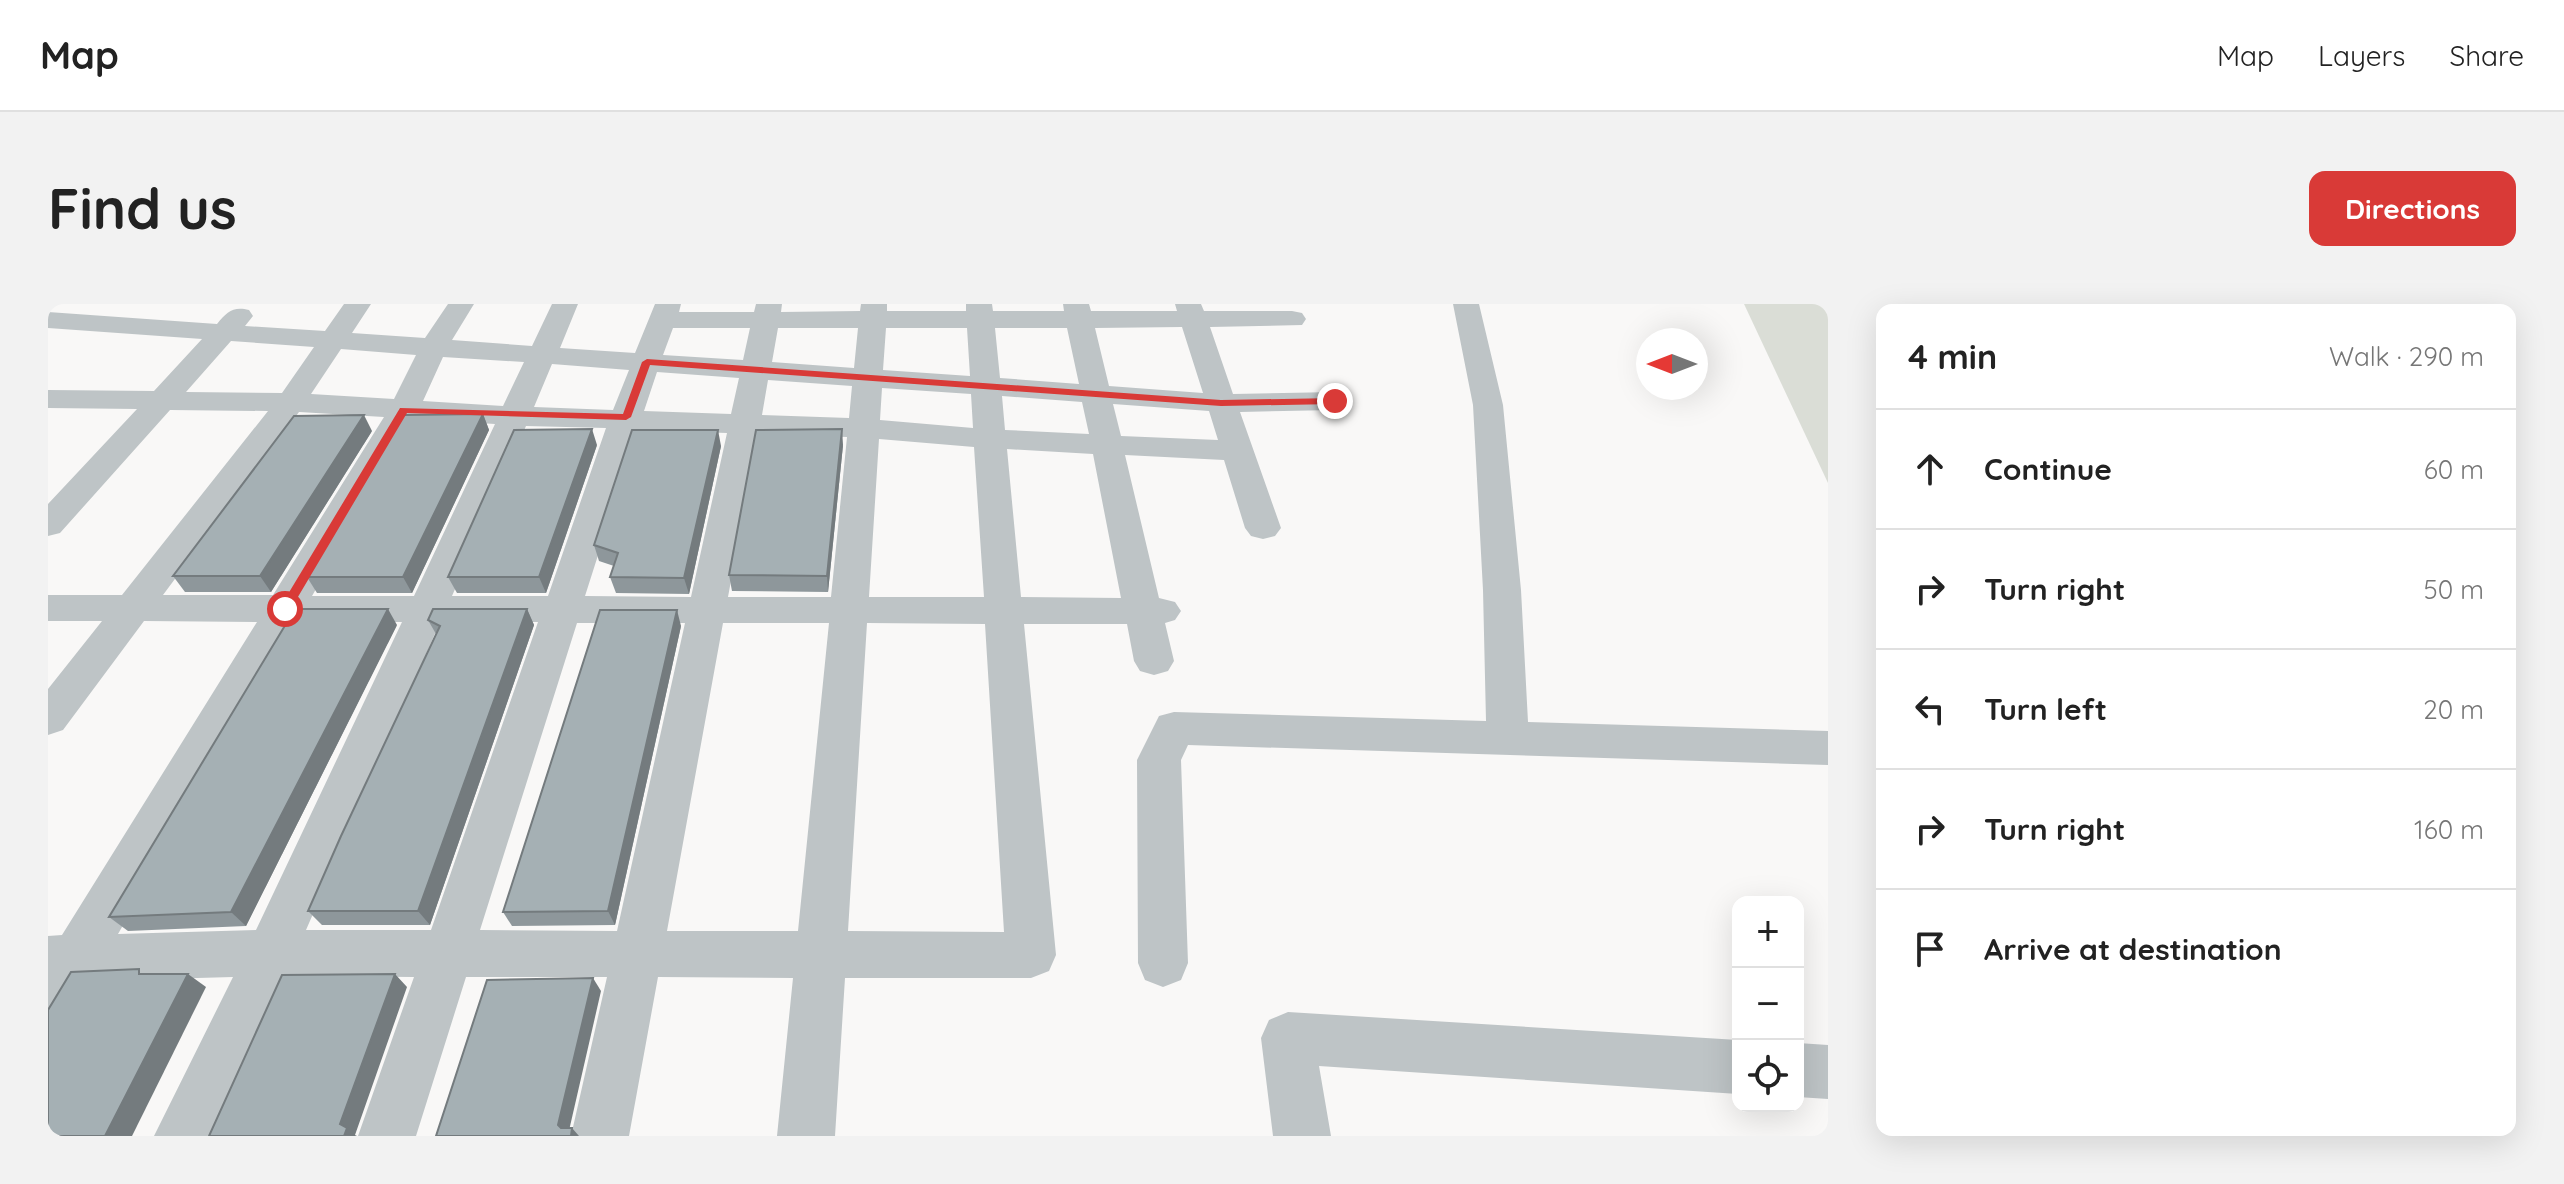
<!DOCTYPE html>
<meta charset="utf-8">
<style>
body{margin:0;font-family:Quicksand,sans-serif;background:#f2f2f2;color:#222}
.controls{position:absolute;right:24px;bottom:24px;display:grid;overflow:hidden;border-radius:16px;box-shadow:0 8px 32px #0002}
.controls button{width:72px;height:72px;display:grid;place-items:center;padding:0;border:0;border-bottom:2px solid #e0e0e0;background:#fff;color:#222;font:40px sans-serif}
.compass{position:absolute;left:1588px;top:24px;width:72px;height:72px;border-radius:50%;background:#fff;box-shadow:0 8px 32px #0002;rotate:270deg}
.stop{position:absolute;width:24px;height:24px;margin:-18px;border:6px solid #d93a37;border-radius:50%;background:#fff}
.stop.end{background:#d93a37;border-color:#fff;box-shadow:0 2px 8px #0008}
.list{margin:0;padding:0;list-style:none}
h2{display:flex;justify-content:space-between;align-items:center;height:104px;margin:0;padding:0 32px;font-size:34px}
h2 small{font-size:26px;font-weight:400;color:#767676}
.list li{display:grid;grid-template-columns:52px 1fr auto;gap:24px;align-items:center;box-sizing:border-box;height:120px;padding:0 32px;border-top:2px solid #e0e0e0}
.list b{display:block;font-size:30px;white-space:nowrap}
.list em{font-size:26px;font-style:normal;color:#767676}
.icon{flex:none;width:44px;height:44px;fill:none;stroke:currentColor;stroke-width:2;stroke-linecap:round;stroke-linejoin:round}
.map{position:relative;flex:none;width:1780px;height:832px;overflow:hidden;border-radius:16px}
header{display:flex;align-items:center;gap:48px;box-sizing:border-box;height:112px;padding:0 40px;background:#fff;border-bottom:2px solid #e0e0e0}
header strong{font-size:38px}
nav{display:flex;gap:44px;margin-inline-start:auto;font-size:28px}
.intro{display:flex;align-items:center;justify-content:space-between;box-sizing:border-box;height:192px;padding:0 48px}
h1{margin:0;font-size:56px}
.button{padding:20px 36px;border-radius:16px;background:#d93a37;color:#fff;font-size:28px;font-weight:700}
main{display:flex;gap:48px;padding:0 48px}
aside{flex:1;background:#fff;border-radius:16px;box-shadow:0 8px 32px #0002}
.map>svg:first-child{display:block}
.green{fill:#daddd6}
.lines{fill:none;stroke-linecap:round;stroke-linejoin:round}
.street{fill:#bec4c6;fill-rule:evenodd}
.wall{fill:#8e979b}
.shaded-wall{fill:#747b7e}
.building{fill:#a5b0b4;stroke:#747b7e;stroke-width:2}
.route{fill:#d93a37}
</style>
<header>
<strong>Map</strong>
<nav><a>Map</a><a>Layers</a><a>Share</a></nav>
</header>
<div class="intro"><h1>Find us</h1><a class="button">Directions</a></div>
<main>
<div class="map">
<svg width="1780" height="832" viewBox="0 0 1780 832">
<rect width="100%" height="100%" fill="#f9f8f7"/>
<path class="green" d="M 1696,0 L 1780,0 L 1780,179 Z"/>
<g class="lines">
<g class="street">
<path d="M 296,0 L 323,0 L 304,29 L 377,34 L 400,0 L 426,0 L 404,36 L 484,42 L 504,0 L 530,0 L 512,44 L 587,49 L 607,0 L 633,0 L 631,8 L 706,8 L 708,0 L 734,0 L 733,8 L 812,7 L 813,0 L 839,0 L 839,7 L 918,7 L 918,0 L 944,0 L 945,7 L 1016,7 L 1015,0 L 1041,0 L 1043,7 L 1129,7 L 1127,0 L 1153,0 L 1156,7 L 1244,7 L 1254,9 L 1258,15 L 1254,21 L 1162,23 L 1185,90 L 1287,88 L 1298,91 L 1302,97 L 1298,103 L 1287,106 L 1192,108 L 1233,224 L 1227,232 L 1215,235 L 1203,232 L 1197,224 L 1176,156 L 1077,151 L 1111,294 L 1127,298 L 1133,307 L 1127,316 L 1117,319 L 1126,357 L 1120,367 L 1106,371 L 1092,367 L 1086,357 L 1079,320 L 976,320 L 1008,651 L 1001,667 L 983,674 L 797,674 L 787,832 L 729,832 L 745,674 L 610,673 L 581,832 L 523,832 L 559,673 L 418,673 L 368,832 L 310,832 L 366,673 L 238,672 L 164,832 L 106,832 L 185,673 L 42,677 L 19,719 L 0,726 L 0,632 L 14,631 L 209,318 L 96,317 L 15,426 L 0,431 L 0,385 L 54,317 L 0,317 L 0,291 L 74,291 L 220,107 L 122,106 L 12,229 L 0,232 L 0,200 L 89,105 L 0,104 L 0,86 L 106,87 L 154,35 L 0,24 L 0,8 L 169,20 C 179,8 185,2 201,6 L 205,12 L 197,22 L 277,27 ZM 1134,23 L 1155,89 L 1061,82 L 1047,24 ZM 625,24 L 702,24 L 695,56 L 615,51 ZM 730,24 L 810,24 L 806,64 L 724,58 ZM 838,24 L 919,24 L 922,72 L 835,66 ZM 947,24 L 1019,24 L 1031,80 L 952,74 ZM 183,37 L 266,43 L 234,89 L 138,88 ZM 293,45 L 368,51 L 346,95 L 263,90 ZM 395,53 L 476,58 L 455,102 L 375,97 ZM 504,60 L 581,66 L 565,106 L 486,103 ZM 609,68 L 691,74 L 683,110 L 596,107 ZM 720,76 L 804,82 L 801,114 L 714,111 ZM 834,84 L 923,90 L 925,124 L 832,116 ZM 954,92 L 1034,98 L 1041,130 L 957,126 ZM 1065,100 L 1161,107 L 1170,136 L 1073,132 ZM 251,108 L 336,113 L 225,291 L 115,291 ZM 366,115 L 447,120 L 366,292 L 264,292 ZM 478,122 L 558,124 L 500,292 L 404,292 ZM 590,126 L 679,129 L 643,293 L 537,292 ZM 710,130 L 799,133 L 783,293 L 680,293 ZM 831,135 L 926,143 L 936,293 L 821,293 ZM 959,145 L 1045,150 L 1073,294 L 973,293 ZM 249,318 L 354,318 L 208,626 L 70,630 ZM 392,318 L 490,318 L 383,626 L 258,626 ZM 529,319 L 637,319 L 569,627 L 432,626 ZM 675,319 L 781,319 L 750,627 L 619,627 ZM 819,319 L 937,320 L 956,628 L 800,627 Z"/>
<path d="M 1405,0 L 1431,0 L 1455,101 L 1473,286 L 1480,418 L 1780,427 L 1780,461 L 1140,441 L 1133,456 L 1140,659 L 1133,676 L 1115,683 L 1097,676 L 1090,659 L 1089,456 L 1111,412 L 1126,408 L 1438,417 L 1435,286 L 1425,101 Z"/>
<path d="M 1240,708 L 1690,736 L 1690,790 L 1271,762 L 1283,832 L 1225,832 L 1213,734 L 1221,716 Z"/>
<path d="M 1750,739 L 1780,741 L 1780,795 L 1750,793 Z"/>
</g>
</g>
<g class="wall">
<path d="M 435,110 L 441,126 L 364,289 L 269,289 L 259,273 Z"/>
<path d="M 324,127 L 223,288 L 137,288 L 125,272 Z"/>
<path d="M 549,141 L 498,289 L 409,289 L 400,273 Z"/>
<path d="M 795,141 L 780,288 L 684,287 L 681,271 Z"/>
<path d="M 673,142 L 641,290 L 568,289 L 562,273 L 566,262 L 551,257 L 546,241 Z"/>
<path d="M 479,305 L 486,321 L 382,621 L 274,621 L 260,607 L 388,330 L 380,316 Z"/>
<path d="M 349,321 L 198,622 L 80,627 L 61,613 Z"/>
<path d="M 633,322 L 567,621 L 464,622 L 455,608 Z"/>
</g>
<g class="shaded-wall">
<path d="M 435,110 L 441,126 L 364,289 L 355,273 Z"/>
<path d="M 316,111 L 324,127 L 223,288 L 212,272 Z"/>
<path d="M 544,125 L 549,141 L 498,289 L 491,273 Z"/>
<path d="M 794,125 L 795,141 L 780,288 L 779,272 Z"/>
<path d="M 670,126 L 673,142 L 641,290 L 636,274 Z"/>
<path d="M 340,305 L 349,321 L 198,622 L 183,608 Z"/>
<path d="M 479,305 L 486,321 L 382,621 L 370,607 Z"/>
<path d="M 629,306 L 633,322 L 567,621 L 560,607 Z"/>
<path d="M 140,670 L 158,683 L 84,832 L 57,832 Z"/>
<path d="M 347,670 L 359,683 L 307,831 L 309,832 L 296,832 L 292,820 Z"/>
<path d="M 545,674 L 553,687 L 520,831 L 510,821 Z"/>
<path d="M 524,824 L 531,832 L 523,832 Z"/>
</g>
<g class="building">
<path d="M 435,110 L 355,273 L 259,273 L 355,111 Z"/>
<path d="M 316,111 L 212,272 L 125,272 L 246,112 Z"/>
<path d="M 544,125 L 491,273 L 400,273 L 466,126 Z"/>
<path d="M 794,125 L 779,272 L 681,271 L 708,126 Z"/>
<path d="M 584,126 L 670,126 L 636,274 L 562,273 L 570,249 L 546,241 Z"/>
<path d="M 247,305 L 340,305 L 183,608 L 61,613 Z"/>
<path d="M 385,305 L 479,305 L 370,607 L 260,607 L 293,532 L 392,322 L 380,316 Z"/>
<path d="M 552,306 L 629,306 L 560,607 L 455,608 Z"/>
<path d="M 91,665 L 91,670 L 140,670 L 57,832 L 0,832 L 0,706 L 23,668 Z"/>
<path d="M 347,670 L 292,820 L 299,824 L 296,832 L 161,832 L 234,671 Z"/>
<path d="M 545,674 L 510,821 L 513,824 L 524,824 L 523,832 L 388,832 L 439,676 Z"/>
</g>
<path class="route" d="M 599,55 L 1173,96 L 1287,94 L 1292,97 L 1287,100 L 1173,102 L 602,61 L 583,113 L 578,116 L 359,109 L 241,308 L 232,308 L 231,305 L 352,104 L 575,110 L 594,58 Z"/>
</svg>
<div class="controls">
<button>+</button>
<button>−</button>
<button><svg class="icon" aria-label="locate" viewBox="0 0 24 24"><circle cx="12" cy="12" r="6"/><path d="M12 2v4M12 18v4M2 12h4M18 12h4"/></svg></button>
</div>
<svg class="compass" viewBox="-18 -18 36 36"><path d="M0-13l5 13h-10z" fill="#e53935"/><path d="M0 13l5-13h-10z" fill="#767676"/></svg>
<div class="stop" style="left:237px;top:305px"></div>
<div class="stop end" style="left:1287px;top:97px"></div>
</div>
<aside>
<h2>4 min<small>Walk · 290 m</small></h2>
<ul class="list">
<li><svg class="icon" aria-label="ahead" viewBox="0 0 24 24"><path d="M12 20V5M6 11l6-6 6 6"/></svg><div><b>Continue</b></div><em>60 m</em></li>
<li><svg class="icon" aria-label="right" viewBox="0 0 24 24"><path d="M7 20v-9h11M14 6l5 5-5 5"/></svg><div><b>Turn right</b></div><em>50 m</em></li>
<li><svg class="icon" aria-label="left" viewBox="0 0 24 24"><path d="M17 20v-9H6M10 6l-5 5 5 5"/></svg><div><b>Turn left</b></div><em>20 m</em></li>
<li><svg class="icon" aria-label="right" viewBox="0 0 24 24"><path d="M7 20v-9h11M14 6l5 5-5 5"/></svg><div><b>Turn right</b></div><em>160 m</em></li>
<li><svg class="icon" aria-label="arrive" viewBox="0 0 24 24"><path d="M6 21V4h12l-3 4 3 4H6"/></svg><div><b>Arrive at destination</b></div></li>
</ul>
</aside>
</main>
